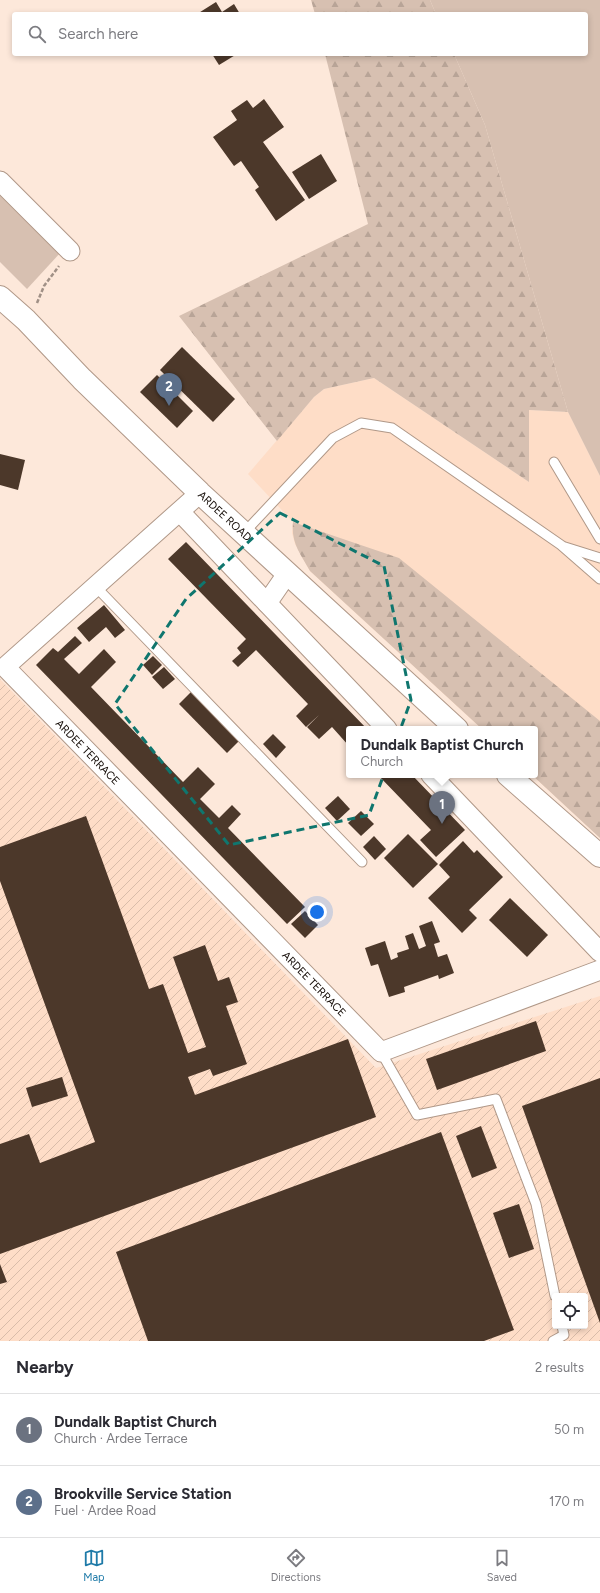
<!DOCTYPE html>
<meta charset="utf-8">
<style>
body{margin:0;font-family:Figtree,sans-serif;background:#f7f7f7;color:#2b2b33}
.controls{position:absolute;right:12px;bottom:12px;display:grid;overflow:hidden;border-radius:4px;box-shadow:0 2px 6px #0003}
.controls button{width:36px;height:36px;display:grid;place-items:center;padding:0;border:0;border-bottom:1px solid #e1e1e2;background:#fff;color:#2b2b33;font:20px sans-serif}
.you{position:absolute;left:317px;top:912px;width:14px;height:14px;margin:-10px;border:3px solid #fff;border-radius:50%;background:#1a73e8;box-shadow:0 0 0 6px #1a73e833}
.badge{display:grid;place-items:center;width:26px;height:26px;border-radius:50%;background:#1e7aa8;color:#fff;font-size:13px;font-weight:700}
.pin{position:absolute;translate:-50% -33px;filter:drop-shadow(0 1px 2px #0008)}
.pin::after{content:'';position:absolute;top:21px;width:14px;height:12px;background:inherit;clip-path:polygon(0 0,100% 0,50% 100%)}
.popup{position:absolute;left:346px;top:726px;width:192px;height:52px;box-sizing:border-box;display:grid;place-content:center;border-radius:4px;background:#fff;filter:drop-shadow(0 1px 3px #0005);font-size:13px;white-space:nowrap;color:#7c7c81}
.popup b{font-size:15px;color:#2b2b33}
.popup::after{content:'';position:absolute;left:50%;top:100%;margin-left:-8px;border:8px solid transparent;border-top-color:#fff}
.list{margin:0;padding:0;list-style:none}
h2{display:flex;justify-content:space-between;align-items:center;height:52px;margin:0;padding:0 16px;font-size:17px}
h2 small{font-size:13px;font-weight:400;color:#7c7c81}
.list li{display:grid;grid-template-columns:26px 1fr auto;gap:12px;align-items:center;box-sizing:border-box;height:72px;padding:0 16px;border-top:1px solid #e1e1e2}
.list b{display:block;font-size:15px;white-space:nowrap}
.list p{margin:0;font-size:13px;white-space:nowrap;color:#7c7c81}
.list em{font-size:13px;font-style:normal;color:#7c7c81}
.icon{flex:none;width:22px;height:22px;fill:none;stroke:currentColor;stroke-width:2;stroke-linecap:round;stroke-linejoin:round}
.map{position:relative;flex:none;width:600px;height:1341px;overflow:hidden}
.search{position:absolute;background:#fff;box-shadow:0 2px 6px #0003;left:12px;right:12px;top:12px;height:44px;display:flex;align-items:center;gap:10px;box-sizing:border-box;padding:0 14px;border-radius:4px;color:#7c7c81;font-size:15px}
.sheet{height:196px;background:#fff}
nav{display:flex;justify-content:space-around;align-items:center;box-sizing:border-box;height:56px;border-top:1px solid #e1e1e2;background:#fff;font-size:11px;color:#7c7c81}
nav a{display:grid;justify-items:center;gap:2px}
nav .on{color:#1e7aa8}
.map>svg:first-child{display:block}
.built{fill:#feddc7}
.industrial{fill:url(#industrial-furrows);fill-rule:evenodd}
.green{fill:#d7c0b1}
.forest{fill:url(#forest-firs)}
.building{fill:#4c382a}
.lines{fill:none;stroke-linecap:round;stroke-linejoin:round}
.service-casing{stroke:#b09888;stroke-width:11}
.minor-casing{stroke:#b09888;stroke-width:21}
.secondary-casing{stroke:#b09888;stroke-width:24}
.path{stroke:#a09086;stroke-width:2.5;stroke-dasharray:4 2;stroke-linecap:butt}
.service{stroke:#fff;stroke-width:9}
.minor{stroke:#fff;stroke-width:19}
.secondary{stroke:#fff;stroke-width:22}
.marked{fill:none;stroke:#0f766e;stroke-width:3;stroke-dasharray:8 5;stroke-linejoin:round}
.labels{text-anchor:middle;stroke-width:4;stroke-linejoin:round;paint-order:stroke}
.street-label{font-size:11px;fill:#120a05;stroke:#fde8da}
</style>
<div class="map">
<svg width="600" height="1341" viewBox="0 0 600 1341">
<defs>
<pattern id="industrial-furrows" width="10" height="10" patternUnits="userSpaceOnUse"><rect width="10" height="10" fill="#feddc7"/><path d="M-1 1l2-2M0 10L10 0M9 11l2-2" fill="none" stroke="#d9bca9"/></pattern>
<pattern id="forest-firs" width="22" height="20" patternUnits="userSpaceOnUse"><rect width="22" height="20" fill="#d7c0b1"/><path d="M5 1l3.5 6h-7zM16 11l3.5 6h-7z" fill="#b8a497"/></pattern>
</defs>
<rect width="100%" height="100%" fill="#fde8da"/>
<path class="built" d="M 374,378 L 529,482 L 529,410 L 568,412 L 600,476 L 600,838 L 532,775 L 535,775 L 535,729 L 482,729 L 310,571 L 295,544 L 292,533 L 293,522 L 248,474 L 314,397 L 324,389 Z"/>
<path class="industrial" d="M 0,679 L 376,1068 L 600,996 L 600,1341 L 0,1341 ZM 555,1296 L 585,1296 L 585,1326 L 555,1326 Z"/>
<g class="green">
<path d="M 430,0 L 600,0 L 600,476 L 568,412 L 485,125 L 454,54 L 586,54 L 586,14 L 436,14 Z"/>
<path d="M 0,192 L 61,252 L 27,289 L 0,262 Z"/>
</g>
<g class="forest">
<path d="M 311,0 L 430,0 L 436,14 L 315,14 Z"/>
<path d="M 325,54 L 454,54 L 485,125 L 568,412 L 529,410 L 529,482 L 374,378 L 324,389 L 314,397 L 277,441 L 179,316 L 368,224 Z"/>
<path d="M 293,522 L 399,558 L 600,721 L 600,838 L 532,775 L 535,775 L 535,729 L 482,729 L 310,571 C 300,553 291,543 293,522 Z"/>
</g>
<g class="building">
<path d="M 216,2 L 222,12 L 234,4 L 240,14 L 197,14 Z"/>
<path d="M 212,54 L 237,54 L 219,65 Z"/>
<path d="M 264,99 L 284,127 L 263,142 L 305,200 L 276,221 L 255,190 L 259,187 L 241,161 L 234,166 L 213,137 L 237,120 L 231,111 L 247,100 L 253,108 Z"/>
<path d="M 321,154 L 337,181 L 309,199 L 292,172 Z"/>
<path d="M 182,347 L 235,399 L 213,422 L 160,370 Z"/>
<path d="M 157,375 L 193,411 L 177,428 L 140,392 Z"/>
<path d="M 0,454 L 25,460 L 18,490 L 0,485 Z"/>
<path d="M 186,542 L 367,729 L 349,729 L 349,746 L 332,727 L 319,739 L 307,727 L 319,715 L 306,727 L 296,716 L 308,704 L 256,650 L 238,667 L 232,661 L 241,653 L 237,648 L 246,639 L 168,559 Z"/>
<path d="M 104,605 L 125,630 L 115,638 L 106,627 L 89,642 L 77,628 Z"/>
<path d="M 75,636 L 82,643 L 64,659 L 79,674 L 104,649 L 116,662 L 91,687 L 183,782 L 198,767 L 215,784 L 200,799 L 219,818 L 232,805 L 241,814 L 228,828 L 305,907 L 287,924 L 36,665 L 53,648 L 58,652 Z"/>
<path d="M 153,656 L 162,665 L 152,675 L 143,665 Z"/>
<path d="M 164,667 L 175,679 L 163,689 L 152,677 Z"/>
<path d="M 191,692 L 239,741 L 227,753 L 179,704 Z"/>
<path d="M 273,734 L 286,747 L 276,758 L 263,744 Z"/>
<path d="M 378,775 L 412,775 L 465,830 L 436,857 L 420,840 L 431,830 Z"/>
<path d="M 338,796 L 350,809 L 337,821 L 325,808 Z"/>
<path d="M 361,811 L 374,824 L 361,836 L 348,823 Z"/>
<path d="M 86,816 L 149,989 L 163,984 L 188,1053 L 206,1047 L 173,957 L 205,945 L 218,981 L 229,977 L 238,1002 L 226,1006 L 247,1064 L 213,1076 L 210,1069 L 188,1077 L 195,1095 L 348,1039 L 376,1117 L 0,1254 L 0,1144 L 29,1134 L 40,1163 L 95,1142 L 0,881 L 0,847 Z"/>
<path d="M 408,834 L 438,864 L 413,888 L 384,858 Z"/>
<path d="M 374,836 L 386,849 L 375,860 L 363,847 Z"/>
<path d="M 463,841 L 474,853 L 477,850 L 503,877 L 469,910 L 477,918 L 462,933 L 428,898 L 450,877 L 439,865 Z"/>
<path d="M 510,898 L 548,935 L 527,957 L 489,920 Z"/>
<path d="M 305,911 L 318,925 L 305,938 L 291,924 Z"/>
<path d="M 432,921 L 440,942 L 434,944 L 438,957 L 447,954 L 454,973 L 439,979 L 438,975 L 404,987 L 405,992 L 389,997 L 378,964 L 371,966 L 365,948 L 385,941 L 391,960 L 398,957 L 397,953 L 409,949 L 405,936 L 413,933 L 419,949 L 426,946 L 419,926 Z"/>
<path d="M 536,1021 L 546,1051 L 437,1090 L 426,1059 Z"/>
<path d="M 62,1077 L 68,1096 L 32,1107 L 26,1088 Z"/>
<path d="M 600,1078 L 600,1323 L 522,1106 Z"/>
<path d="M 481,1126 L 497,1168 L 472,1178 L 456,1136 Z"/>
<path d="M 441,1132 L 514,1330 L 484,1341 L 148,1341 L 116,1252 Z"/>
<path d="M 519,1204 L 534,1249 L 509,1258 L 493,1213 Z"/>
<path d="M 0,1264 L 7,1282 L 0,1284 Z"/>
</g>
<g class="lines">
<defs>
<g id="service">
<path d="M 554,462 L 600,539"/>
<path d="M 243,534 L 333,438 L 361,423 L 392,428 L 561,545 L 600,579"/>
<path d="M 565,547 L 600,558"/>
<path d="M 96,587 L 362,862"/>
<path d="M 381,1052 L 417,1115 L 496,1099 L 536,1204 L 555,1296"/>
<path d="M 553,1341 L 564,1335 L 562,1326"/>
</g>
<g id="minor">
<path d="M 0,181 L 70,251"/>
<path id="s1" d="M 200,493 L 5,667 L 381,1052 L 600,970"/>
<path d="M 180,512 L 387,729"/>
<path d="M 267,603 L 287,574"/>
<path d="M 431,775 L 600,952"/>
</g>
<g id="secondary">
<path id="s2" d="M 0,297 L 26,320 L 82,379 L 200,493 L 457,729"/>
<path d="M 508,775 L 600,856"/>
</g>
</defs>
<use href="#service" class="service-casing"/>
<use href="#minor" class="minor-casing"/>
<use href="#secondary" class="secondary-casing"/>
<path class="path" d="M 37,303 L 44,286 L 59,266"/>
<use href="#service" class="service"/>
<use href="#minor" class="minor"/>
<use href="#secondary" class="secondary"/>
</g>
<path class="marked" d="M 280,513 L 384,566 L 411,700 L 369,815 L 229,845 L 115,704 L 186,599 Z"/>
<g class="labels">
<g class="street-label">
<text dy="4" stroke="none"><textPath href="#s2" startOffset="314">ARDEE ROAD</textPath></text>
<text dy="4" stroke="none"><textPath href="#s1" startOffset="380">ARDEE TERRACE</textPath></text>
<text dy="4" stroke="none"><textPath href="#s1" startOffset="704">ARDEE TERRACE</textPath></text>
</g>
</g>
</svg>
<div class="controls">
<button><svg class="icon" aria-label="locate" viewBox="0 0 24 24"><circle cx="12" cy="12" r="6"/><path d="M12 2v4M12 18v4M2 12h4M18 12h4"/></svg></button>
</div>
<div class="you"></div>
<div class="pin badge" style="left:442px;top:824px;background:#6b7280">1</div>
<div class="popup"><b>Dundalk Baptist Church</b>Church</div>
<div class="pin badge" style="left:169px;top:406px;background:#5c6f8a">2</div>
<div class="search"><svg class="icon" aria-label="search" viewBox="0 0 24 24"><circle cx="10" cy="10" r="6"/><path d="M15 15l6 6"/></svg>Search here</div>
</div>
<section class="sheet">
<h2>Nearby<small>2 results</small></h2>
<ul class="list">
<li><span class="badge" style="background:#6b7280">1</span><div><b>Dundalk Baptist Church</b><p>Church · Ardee Terrace</p></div><em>50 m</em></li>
<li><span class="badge" style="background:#5c6f8a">2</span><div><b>Brookville Service Station</b><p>Fuel · Ardee Road</p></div><em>170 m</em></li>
</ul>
</section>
<nav>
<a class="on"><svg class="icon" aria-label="map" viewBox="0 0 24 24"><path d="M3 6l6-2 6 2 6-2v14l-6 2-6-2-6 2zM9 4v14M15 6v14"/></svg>Map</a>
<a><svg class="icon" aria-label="directions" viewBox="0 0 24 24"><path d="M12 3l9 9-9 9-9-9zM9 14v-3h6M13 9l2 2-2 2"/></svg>Directions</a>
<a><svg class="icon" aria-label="saved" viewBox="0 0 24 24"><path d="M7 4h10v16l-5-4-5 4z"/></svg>Saved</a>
</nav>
